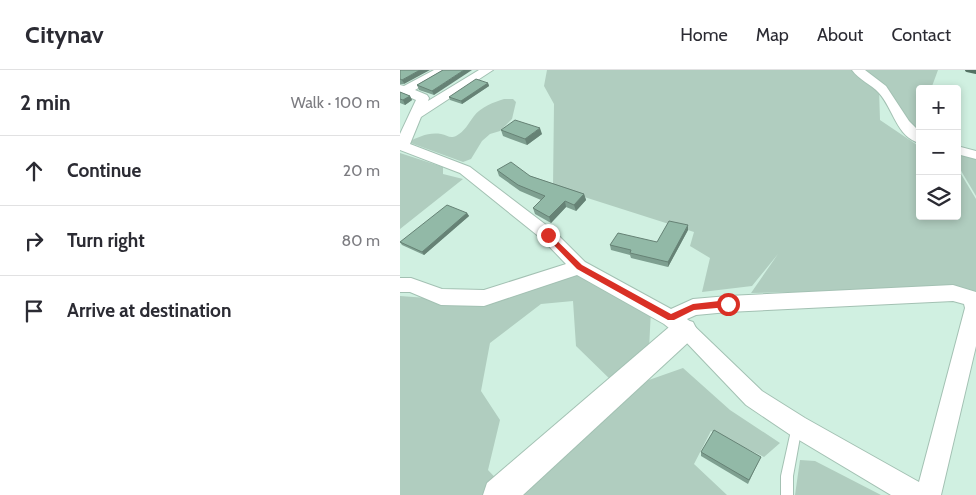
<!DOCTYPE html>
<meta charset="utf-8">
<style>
body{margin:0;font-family:Cabin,sans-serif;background:#f7f7f7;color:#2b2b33}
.controls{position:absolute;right:15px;top:15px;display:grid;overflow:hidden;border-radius:5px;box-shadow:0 2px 8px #0003}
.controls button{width:45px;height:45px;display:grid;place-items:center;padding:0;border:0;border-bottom:1px solid #e1e1e2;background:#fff;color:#2b2b33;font:25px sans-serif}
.stop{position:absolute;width:15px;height:15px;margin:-11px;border:4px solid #d93025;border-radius:50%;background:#fff}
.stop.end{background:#d93025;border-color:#fff;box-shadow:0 1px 5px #0008}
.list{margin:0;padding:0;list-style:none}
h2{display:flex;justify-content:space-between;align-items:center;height:65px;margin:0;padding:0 20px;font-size:21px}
h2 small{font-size:16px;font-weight:400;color:#7c7c81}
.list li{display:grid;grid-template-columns:32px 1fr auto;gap:15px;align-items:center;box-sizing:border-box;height:70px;padding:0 20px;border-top:1px solid #e1e1e2}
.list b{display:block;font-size:19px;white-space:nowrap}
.list em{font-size:16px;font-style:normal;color:#7c7c81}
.icon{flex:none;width:28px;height:28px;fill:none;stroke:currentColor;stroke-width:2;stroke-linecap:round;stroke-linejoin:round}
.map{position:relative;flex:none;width:576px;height:425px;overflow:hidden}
header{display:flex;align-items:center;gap:30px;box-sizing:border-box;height:70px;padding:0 25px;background:#fff;border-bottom:1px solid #e1e1e2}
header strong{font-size:24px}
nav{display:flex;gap:28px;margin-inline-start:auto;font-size:18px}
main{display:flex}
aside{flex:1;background:#fff}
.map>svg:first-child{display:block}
.green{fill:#b0cdbf}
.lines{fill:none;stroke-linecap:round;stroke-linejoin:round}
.stream{stroke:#537163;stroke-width:4}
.service-casing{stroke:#a3c1b3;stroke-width:2}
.minor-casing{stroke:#a3c1b3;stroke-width:2}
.tertiary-casing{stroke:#a3c1b3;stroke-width:2}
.service{fill:#fff;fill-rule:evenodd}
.minor{fill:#fff;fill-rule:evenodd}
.tertiary{fill:#fff;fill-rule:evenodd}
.wall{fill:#7e9f90}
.shaded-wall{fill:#668275}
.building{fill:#92b9a7;stroke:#668275}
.route{fill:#d93025}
</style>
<header>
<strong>Citynav</strong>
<nav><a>Home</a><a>Map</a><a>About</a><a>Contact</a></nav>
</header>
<main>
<aside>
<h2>2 min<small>Walk · 100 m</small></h2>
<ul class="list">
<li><svg class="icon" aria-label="ahead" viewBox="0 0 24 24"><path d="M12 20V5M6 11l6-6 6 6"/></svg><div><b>Continue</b></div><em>20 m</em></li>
<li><svg class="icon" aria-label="right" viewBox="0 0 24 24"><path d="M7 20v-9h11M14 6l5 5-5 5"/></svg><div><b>Turn right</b></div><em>80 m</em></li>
<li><svg class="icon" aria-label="arrive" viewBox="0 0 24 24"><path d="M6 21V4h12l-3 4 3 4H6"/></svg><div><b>Arrive at destination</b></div></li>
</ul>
</aside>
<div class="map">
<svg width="576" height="425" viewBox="0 0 576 425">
<rect width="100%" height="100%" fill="#d0f0e1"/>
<g class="green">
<path d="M 147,0 L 458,0 L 479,19 L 480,50 L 520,77 L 520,146 L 557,146 L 557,102 L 561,104 L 576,129 L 576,224 L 489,220 L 351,223 L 378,184 L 352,216 L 302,222 L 310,188 L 290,176 L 294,162 L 153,117 L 154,34 L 144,16 Z"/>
<path d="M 465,0 L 538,0 L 531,19 L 520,19 L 520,48 L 515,60 Z"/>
<path d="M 104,29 L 113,29 L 116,32 L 112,49 L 100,61 L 90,64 L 82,71 L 71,89 L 63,92 L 8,72 C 19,67 28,62 41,64 C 47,65 50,69 56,66 C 65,61 68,54 74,46 C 81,37 94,32 104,29 Z"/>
<path d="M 0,83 L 43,97 L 43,104 L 63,109 L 0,159 Z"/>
<path d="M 557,84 L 576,88 L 576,126 L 557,94 Z"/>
<path d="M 179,200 L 251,240 L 249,279 L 216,315 L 176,276 L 173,231 L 141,234 L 90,273 L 81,321 L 100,350 L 88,400 L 106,419 L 246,311 L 283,298 L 330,340 L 380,373 L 364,387 L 311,361 L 294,394 L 327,425 L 0,425 L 0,226 L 82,232 Z"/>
<path d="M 400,390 L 415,391 L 481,425 L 395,425 Z"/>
</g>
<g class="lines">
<path class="stream" d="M 567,0 L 576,2"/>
<defs>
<path id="service" d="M 397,351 L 401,352 L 402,356 L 393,406 L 393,425 L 381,425 L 381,406 L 392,356 L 393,352 Z"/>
<g id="minor">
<path d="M 34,0 L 43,0 L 45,2 L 15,20 L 27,25 L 29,28 L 28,31 L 79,0 L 93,0 L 21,47 L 10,74 L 70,97 L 154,161 L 185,192 L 271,239 L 293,229 L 328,226 L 553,215 L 576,222 L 576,276 L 541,425 L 491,425 L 389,364 L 346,335 L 284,270 L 264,254 L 177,205 L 84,236 L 41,235 L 10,222 L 0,222 L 0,208 L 11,208 L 42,219 L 84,220 L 166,194 L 142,169 L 60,103 L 0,80 L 0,64 L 16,30 L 0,23 L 0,15 L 4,16 ZM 553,231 L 564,234 L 565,238 L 519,412 L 405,348 L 362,321 L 287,249 L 296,245 L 328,242 Z"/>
<path d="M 452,0 L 465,0 L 486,16 L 509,51 L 520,62 L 520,73 C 497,68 493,38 479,23 C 471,14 459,10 452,0 Z"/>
<path d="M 557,76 L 576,81 L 576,89 L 557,84 Z"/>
</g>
<path id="tertiary" d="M 284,249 L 293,252 L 297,260 L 293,268 L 123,425 L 83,425 L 87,413 L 275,252 Z"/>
</defs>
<use href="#service" class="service-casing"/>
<use href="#minor" class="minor-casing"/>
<use href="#tertiary" class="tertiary-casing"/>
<use href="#service" class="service"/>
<use href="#minor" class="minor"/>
<use href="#tertiary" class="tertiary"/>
</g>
<g class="wall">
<path d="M 0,0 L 4,14 L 0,14 Z"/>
<path d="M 43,0 L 34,25 L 19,20 L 17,15 Z"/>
<path d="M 88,13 L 89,16 L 62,34 L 50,30 L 49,27 Z"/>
<path d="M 0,22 L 10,26 L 12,30 L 5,35 L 0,33 Z"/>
<path d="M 101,60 L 142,64 L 127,75 L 103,66 Z"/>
<path d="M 97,100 L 130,106 L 184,124 L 186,130 L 176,141 L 166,137 L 151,153 L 135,144 L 133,138 L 141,130 L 120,121 L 99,106 Z"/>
<path d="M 67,143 L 69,146 L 24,185 L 2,175 L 0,172 Z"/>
<path d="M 288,160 L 268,197 L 231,188 L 230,185 L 211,180 L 210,175 L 257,172 Z"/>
<path d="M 301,382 L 359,390 L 348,414 L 301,386 Z"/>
</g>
<g class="shaded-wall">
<path d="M 20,0 L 30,0 L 4,14 L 2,10 Z"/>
<path d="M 64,0 L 72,0 L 34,25 L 32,21 Z"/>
<path d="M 88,13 L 89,16 L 62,34 L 61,31 Z"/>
<path d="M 10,26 L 12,30 L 5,35 L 3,30 Z"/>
<path d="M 140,58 L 142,64 L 127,75 L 125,69 Z"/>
<path d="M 184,124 L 186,130 L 176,141 L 174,135 Z"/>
<path d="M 165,131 L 166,137 L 151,153 L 149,147 Z"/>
<path d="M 67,143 L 69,146 L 24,185 L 22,182 Z"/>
<path d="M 288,155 L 288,160 L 268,197 L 268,192 Z"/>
</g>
<g class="building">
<path d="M 0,0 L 20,0 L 2,10 L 0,9 Z"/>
<path d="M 43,0 L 64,0 L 32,21 L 17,15 Z"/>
<path d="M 76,9 L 88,13 L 61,31 L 49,27 Z"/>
<path d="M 0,22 L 10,26 L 3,30 L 0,29 Z"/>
<path d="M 115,50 L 140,58 L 125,69 L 101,60 Z"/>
<path d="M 111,92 L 130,106 L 184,124 L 174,135 L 165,131 L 149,147 L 133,138 L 145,126 L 118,115 L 97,100 Z"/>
<path d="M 47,135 L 67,143 L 22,182 L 0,172 Z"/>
<path d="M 269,151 L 288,155 L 268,192 L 230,183 L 231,180 L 210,175 L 218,163 L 257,172 Z"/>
<path d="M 314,360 L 361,387 L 349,410 L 301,382 Z"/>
</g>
<path class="route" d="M 148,162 L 182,195 L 271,244 L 293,234 L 328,230 L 333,234 L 328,237 L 294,240 L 274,250 L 268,250 L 177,199 L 146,167 L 146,163 Z"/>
</svg>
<div class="controls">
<button>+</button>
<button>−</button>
<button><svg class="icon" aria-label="layers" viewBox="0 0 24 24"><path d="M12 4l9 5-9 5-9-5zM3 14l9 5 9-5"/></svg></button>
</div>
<div class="stop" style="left:328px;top:234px"></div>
<div class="stop end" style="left:148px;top:165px"></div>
</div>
</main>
